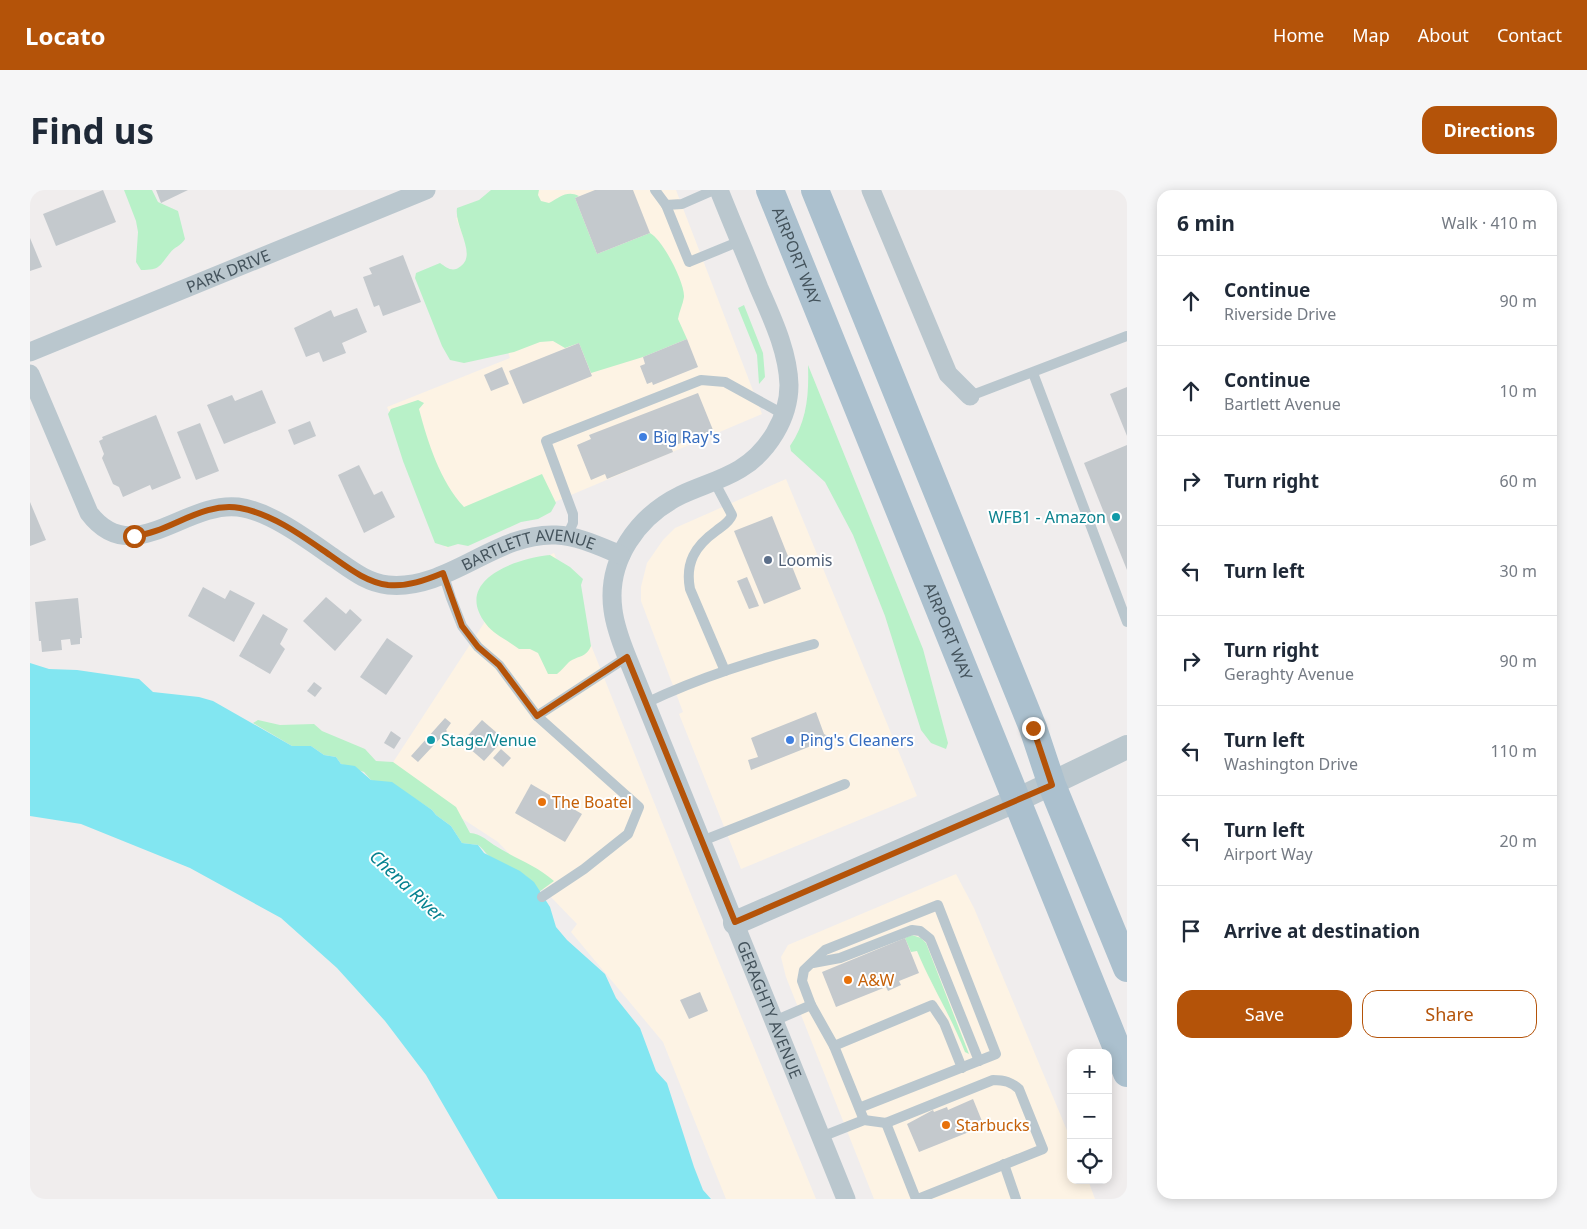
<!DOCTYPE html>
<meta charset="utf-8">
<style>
body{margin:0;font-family:"Noto Sans",sans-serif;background:#f6f6f7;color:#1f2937}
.controls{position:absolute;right:15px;bottom:15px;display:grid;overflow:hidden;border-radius:10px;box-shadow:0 2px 12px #0003}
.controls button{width:45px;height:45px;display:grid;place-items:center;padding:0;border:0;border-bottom:1px solid #e0e1e3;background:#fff;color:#1f2937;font:25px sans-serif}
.stop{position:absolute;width:15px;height:15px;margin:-11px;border:4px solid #b45309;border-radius:50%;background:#fff}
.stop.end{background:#b45309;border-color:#fff;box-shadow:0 1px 5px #0008}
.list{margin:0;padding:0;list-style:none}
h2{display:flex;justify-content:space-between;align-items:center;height:65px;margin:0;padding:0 20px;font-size:21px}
h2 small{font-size:16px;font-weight:400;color:#747a83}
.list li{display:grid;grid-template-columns:32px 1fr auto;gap:15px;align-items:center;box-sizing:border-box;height:90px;padding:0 20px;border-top:1px solid #e0e1e3}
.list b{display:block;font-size:19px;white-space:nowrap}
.list p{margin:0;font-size:16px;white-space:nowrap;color:#747a83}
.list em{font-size:16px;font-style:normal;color:#747a83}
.actions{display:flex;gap:10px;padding:15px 20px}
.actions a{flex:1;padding:11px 0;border:1px solid #b45309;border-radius:15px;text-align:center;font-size:18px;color:#b45309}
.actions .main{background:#b45309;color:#fff}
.icon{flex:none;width:28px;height:28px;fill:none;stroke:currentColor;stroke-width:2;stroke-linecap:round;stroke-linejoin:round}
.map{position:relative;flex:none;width:1097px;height:1009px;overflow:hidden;border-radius:15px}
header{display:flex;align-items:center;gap:30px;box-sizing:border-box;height:70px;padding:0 25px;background:#b45309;color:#fff}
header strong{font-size:24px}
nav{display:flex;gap:28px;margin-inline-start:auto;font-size:18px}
.intro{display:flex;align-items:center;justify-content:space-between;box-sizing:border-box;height:120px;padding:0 30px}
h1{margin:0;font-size:35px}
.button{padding:12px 22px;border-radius:15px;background:#b45309;color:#fff;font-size:18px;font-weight:700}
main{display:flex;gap:30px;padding:0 30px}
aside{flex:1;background:#fff;border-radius:15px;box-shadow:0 2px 12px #0003}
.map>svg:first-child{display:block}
.commercial{fill:#fdf3e4}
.green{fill:#b8f1c8}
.water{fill:#82e6f1}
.building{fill:#c4c9cd}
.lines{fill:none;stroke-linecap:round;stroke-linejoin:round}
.service{stroke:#bac7ce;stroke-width:10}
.minor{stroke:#bac7ce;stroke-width:19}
.tertiary{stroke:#bac7ce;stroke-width:24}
.primary{stroke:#abc0ce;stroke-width:28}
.route{stroke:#b45309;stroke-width:6}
.shop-dot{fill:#3f7fe0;stroke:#fff;stroke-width:2}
.culture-dot{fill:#0f9aa8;stroke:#fff;stroke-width:2}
.service-dot{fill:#5c6f8a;stroke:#fff;stroke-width:2}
.food-dot{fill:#e8710a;stroke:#fff;stroke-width:2}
.labels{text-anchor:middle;stroke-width:4;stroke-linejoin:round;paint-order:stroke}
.street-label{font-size:16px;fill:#44535c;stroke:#fff}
.shop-label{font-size:16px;fill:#366cbe;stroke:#fff;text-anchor:start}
.culture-label{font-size:16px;fill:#0d838f;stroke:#fff;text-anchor:end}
.service-label{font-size:16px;fill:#4e5e75;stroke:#fff;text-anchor:start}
.food-label{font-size:16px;fill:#c56008;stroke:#fff;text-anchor:start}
.water-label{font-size:18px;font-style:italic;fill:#068290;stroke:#fff}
</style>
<header>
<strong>Locato</strong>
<nav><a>Home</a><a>Map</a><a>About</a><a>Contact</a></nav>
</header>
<div class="intro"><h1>Find us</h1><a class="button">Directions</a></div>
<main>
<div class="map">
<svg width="1097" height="1009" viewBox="0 0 1097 1009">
<rect width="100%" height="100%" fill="#f0eded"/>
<g class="commercial">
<path d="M 499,0 L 646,0 L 732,224 L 416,358 L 357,217 L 480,168 L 426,28 Z"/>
<path d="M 756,289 L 887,606 L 711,679 L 649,524 L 653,522 L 611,411 L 611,397 L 617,373 L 633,350 L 645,338 Z"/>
<path d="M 524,363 L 662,707 L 786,1009 L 696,1009 L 633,852 L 541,742 L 547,734 L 468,652 L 358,580 L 488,381 Z"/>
<path d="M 926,684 L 944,718 L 1041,950 L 1041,990 L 1058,990 L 1065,1009 L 844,1009 L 756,787 L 751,767 L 758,755 Z"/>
</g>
<g class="green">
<path d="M 94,0 L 122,0 L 128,12 L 148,21 L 155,49 C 151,56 144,57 140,63 C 129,76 131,80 111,80 L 106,72 L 108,42 L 106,31 Z"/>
<path d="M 461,0 L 509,0 L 508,5 L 511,11 L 519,13 C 530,7 537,0 549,6 L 545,8 L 567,64 L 620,43 C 633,50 655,93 654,107 C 653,114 649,122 648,129 L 657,149 L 613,167 L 561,183 L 549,153 L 535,158 L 523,151 L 510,152 L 484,162 L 434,173 L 420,170 L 412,156 L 385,88 L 386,83 L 410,73 C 417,78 423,83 431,76 C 447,64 424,36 427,18 L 449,10 Z"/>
<path d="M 714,115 L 733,163 L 735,187 L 729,194 L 727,165 L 708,118 Z"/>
<path d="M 778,175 L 893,459 L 918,553 L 916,559 L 901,553 L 891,540 L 855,426 L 823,345 L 795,292 L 761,261 L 760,256 C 777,231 779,205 778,175 Z"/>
<path d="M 388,210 L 394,213 L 389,219 C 398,253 410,291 434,317 L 512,284 L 526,313 L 521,322 L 508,329 L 491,332 L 438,356 L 428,354 L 418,357 L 405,353 L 373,271 L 358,224 L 361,219 Z"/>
<path d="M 520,365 L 540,377 L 553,389 L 551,395 L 561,456 C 556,468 549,465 539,472 C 535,476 532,480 527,484 L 518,484 L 508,463 L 500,459 L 489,459 C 478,450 464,445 456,434 C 422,390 487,368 520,365 Z"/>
<path d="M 228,530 L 250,535 L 284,534 L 292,541 L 335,559 L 346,571 L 363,572 L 426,617 L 440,643 C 451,644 455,649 464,655 C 484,668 506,675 524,691 L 509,702 C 498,681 481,679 462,668 C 455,664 454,659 448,655 L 432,653 L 421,636 L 406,625 L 402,620 L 387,610 L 341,590 L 334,582 L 311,574 L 306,567 L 294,565 L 281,556 L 262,556 L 223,533 Z"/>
<path d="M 882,745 L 891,748 L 896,753 L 939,864 L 935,862 C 921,826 901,795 887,761 L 881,762 L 875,748 Z"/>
</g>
<path class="water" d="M 0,473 L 19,479 L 47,480 L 109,489 L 123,502 L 169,507 L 183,511 L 262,556 L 281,556 L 294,565 L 306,567 L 311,574 L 325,576 L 341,590 L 362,592 L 402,620 L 406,625 L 421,636 L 432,653 L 448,655 L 454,663 L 490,681 L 504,692 L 520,717 L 526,737 L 537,750 L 575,784 L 586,808 L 610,838 L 626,881 L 637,893 L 664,977 L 673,1000 L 681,1009 L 468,1009 L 396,885 L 355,831 L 307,778 L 251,728 L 160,678 L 51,634 L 0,626 Z"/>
<g class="building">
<path d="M 73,0 L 86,32 L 26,56 L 13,24 Z"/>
<path d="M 126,0 L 158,0 L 131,13 Z"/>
<path d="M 565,0 L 603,0 L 620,43 L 567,64 L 545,8 Z"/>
<path d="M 0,48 L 12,77 L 0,81 Z"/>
<path d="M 373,65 L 391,112 L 353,126 L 349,115 L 344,117 L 333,87 L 342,84 L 339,78 Z"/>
<path d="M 327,118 L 337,142 L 312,153 L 316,163 L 293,172 L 289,162 L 276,167 L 264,138 L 301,120 L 304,127 Z"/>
<path d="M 657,149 L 668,177 L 623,195 L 622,192 L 617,194 L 610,176 L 615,174 L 613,167 Z"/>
<path d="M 549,153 L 562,186 L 493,214 L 479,181 Z"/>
<path d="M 472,177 L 479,194 L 461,201 L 454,185 Z"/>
<path d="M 1097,197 L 1097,246 L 1080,204 Z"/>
<path d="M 232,200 L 246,233 L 194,254 L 177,215 L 202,205 L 205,211 Z"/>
<path d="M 668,203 L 683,240 L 641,257 L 643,262 L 577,289 L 575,284 L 561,290 L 547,255 L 561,249 L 559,245 Z"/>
<path d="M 126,225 L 151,288 L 122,300 L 120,295 L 93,307 L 89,297 L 83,294 L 72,268 L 74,264 L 69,251 L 73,249 L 72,247 Z"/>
<path d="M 280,231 L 286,246 L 264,255 L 258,240 Z"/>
<path d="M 170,233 L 189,281 L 166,290 L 147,242 Z"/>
<path d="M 1097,255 L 1097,380 L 1054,273 Z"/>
<path d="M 329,275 L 344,305 L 352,301 L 365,327 L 334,343 L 308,285 Z"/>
<path d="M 0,312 L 16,350 L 0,356 Z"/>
<path d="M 742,326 L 771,399 L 734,414 L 704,341 Z"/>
<path d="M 717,387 L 729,416 L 719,419 L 707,391 Z"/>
<path d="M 173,397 L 195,409 L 200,400 L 225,413 L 204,452 L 158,426 Z"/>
<path d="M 296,407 L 316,424 L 320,419 L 332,430 L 305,461 L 273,431 Z"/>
<path d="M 48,408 L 52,448 L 50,448 L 50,454 L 41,455 L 40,449 L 31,450 L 32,460 L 12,462 L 11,451 L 9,451 L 5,412 Z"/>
<path d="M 233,424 L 258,439 L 250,454 L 255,459 L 240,484 L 209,466 Z"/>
<path d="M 357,448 L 383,466 L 356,505 L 330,487 Z"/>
<path d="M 284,492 L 292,498 L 285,507 L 277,501 Z"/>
<path d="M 786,522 L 794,544 L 800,547 L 797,555 L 791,552 L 721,580 L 718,570 L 728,567 L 721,548 Z"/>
<path d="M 415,528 L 421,533 L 416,540 L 417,541 L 388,572 L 381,566 Z"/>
<path d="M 452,530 L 474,549 L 454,571 L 432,552 Z"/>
<path d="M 361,541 L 371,548 L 364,559 L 354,553 Z"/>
<path d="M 471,559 L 481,568 L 473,577 L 463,568 Z"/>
<path d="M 501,594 L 552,624 L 535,652 L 485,623 Z"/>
<path d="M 875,748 L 889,783 L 869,791 L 871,795 L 858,801 L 856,797 L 806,817 L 792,782 Z"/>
<path d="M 670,802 L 678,821 L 659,829 L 650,810 Z"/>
<path d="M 943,909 L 954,936 L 889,962 L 877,934 L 903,920 L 904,922 L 917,917 L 918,920 Z"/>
</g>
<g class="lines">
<g class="service">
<path d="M 625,0 L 636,15 L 652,14 L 684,0"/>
<path d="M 636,15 L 659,72 L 710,51"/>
<path d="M 1003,183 L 1097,432"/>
<path d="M 940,206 L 1097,146"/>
<path d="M 684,291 L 702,325 C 699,333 692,336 686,341 C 665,356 655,373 660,399 L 695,481"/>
<path d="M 537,346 L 543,333 L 543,324 L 516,251 L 671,190 L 695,192 L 753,224"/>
<path d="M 413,383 L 421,408 L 432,436 L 448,457 L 469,475 L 507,526 L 609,617 L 598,644 L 554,679 L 512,707"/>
<path d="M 616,513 C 670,487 726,470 784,454"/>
<path d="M 507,526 L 597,467"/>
<path d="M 672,651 L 815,594"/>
<path d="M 783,773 L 810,768 L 882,740 L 890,741 L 900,749 L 949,871"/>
<path d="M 744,831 L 781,815"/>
<path d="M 804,856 L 902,815 L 914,833 L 932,878"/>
<path d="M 829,918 L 966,864 L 908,715 L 795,760 L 774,780 L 772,791 L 781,815 L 804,856 L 834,930"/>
<path d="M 856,933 L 886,1009"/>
<path d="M 791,947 L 834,930 L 856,933 L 963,890 C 975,890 981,892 989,899 L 1013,959 L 888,1009"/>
<path d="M 974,974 L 986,1009"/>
</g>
<g class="minor">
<path id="s1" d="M 689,0 C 702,33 716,65 729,98 C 742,128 758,161 759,195 C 759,228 738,262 710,279 C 692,290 670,296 651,305 C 608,326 576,370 583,420 C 585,436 591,452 597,467 L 816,1009"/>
<path d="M 841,0 L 918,184 L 940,206"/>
<path id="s2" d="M 0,162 L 396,0"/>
<path id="s3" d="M 0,184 L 59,323 C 102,380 155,311 208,317 C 240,321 278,350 304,368 C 320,379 337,393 358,395 C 418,401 466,342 526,345 C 549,346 571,357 591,365"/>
</g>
<path class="tertiary" d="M 705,733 L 987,610 L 1097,557"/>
<g class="primary">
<path id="s4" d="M 740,0 L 1097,883"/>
<path d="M 785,0 L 1003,538 L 1022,595 L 1097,778"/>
</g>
</g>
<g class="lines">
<path class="route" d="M 104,346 C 139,343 172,311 210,318 C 242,324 271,345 297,363 C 316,376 335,392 358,395 C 377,397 396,390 413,383 L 432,436 L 448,457 L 469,475 L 507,526 L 597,467 L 705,732 L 1022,595 L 1003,538"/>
</g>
<g class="shop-dot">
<circle cx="613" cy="247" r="5"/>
<circle cx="760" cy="550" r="5"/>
</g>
<g class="culture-dot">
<circle cx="1086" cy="327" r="5"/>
<circle cx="401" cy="550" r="5"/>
</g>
<circle class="service-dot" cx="738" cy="370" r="5"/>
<g class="food-dot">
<circle cx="512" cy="612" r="5"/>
<circle cx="818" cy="790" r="5"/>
<circle cx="916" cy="935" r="5"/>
</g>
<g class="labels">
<g class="street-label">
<text dy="6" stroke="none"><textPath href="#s4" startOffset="71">AIRPORT WAY</textPath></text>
<text dy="6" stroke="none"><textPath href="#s2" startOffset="214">PARK DRIVE</textPath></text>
<text dy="6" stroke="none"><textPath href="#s3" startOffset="631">BARTLETT AVENUE</textPath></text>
<text dy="6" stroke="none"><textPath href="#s4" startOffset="476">AIRPORT WAY</textPath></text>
<text dy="6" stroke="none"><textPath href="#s1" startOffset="946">GERAGHTY AVENUE</textPath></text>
</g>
<g class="shop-label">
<text x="623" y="253">Big Ray's</text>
<text x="770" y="556">Ping's Cleaners</text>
</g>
<g class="culture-label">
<text x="1076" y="333">WFB1 - Amazon</text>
<text x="411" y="556" text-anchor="start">Stage/Venue</text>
</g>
<g class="service-label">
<text x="748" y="376">Loomis</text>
</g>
<g class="food-label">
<text x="522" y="618">The Boatel</text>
<text x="828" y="796">A&amp;W</text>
<text x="926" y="941">Starbucks</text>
</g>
<g class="water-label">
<text transform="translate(377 696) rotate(43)" y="6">Chena River</text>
</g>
</g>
</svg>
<div class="controls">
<button>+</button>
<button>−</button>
<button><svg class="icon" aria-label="locate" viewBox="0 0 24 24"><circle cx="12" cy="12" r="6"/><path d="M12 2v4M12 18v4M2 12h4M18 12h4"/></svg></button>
</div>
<div class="stop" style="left:104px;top:346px"></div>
<div class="stop end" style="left:1003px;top:538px"></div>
</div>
<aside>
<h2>6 min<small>Walk · 410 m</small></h2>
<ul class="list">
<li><svg class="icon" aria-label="ahead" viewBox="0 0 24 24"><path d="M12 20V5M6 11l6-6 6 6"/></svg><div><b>Continue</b><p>Riverside Drive</p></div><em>90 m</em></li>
<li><svg class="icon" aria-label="ahead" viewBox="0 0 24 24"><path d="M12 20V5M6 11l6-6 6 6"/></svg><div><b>Continue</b><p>Bartlett Avenue</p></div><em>10 m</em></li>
<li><svg class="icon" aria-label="right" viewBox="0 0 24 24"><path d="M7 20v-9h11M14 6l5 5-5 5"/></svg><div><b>Turn right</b></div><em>60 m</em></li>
<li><svg class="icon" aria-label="left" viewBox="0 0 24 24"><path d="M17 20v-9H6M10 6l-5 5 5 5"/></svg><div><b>Turn left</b></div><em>30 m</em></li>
<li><svg class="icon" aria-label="right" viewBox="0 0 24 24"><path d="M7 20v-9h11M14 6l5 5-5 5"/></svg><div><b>Turn right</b><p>Geraghty Avenue</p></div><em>90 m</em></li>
<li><svg class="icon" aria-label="left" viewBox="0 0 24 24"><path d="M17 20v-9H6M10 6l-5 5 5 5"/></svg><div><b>Turn left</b><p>Washington Drive</p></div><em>110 m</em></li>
<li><svg class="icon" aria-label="left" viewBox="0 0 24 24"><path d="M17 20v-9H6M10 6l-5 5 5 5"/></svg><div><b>Turn left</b><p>Airport Way</p></div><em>20 m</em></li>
<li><svg class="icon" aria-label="arrive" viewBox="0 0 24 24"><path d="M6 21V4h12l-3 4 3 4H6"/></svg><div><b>Arrive at destination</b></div></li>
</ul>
<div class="actions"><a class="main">Save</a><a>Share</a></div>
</aside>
</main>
